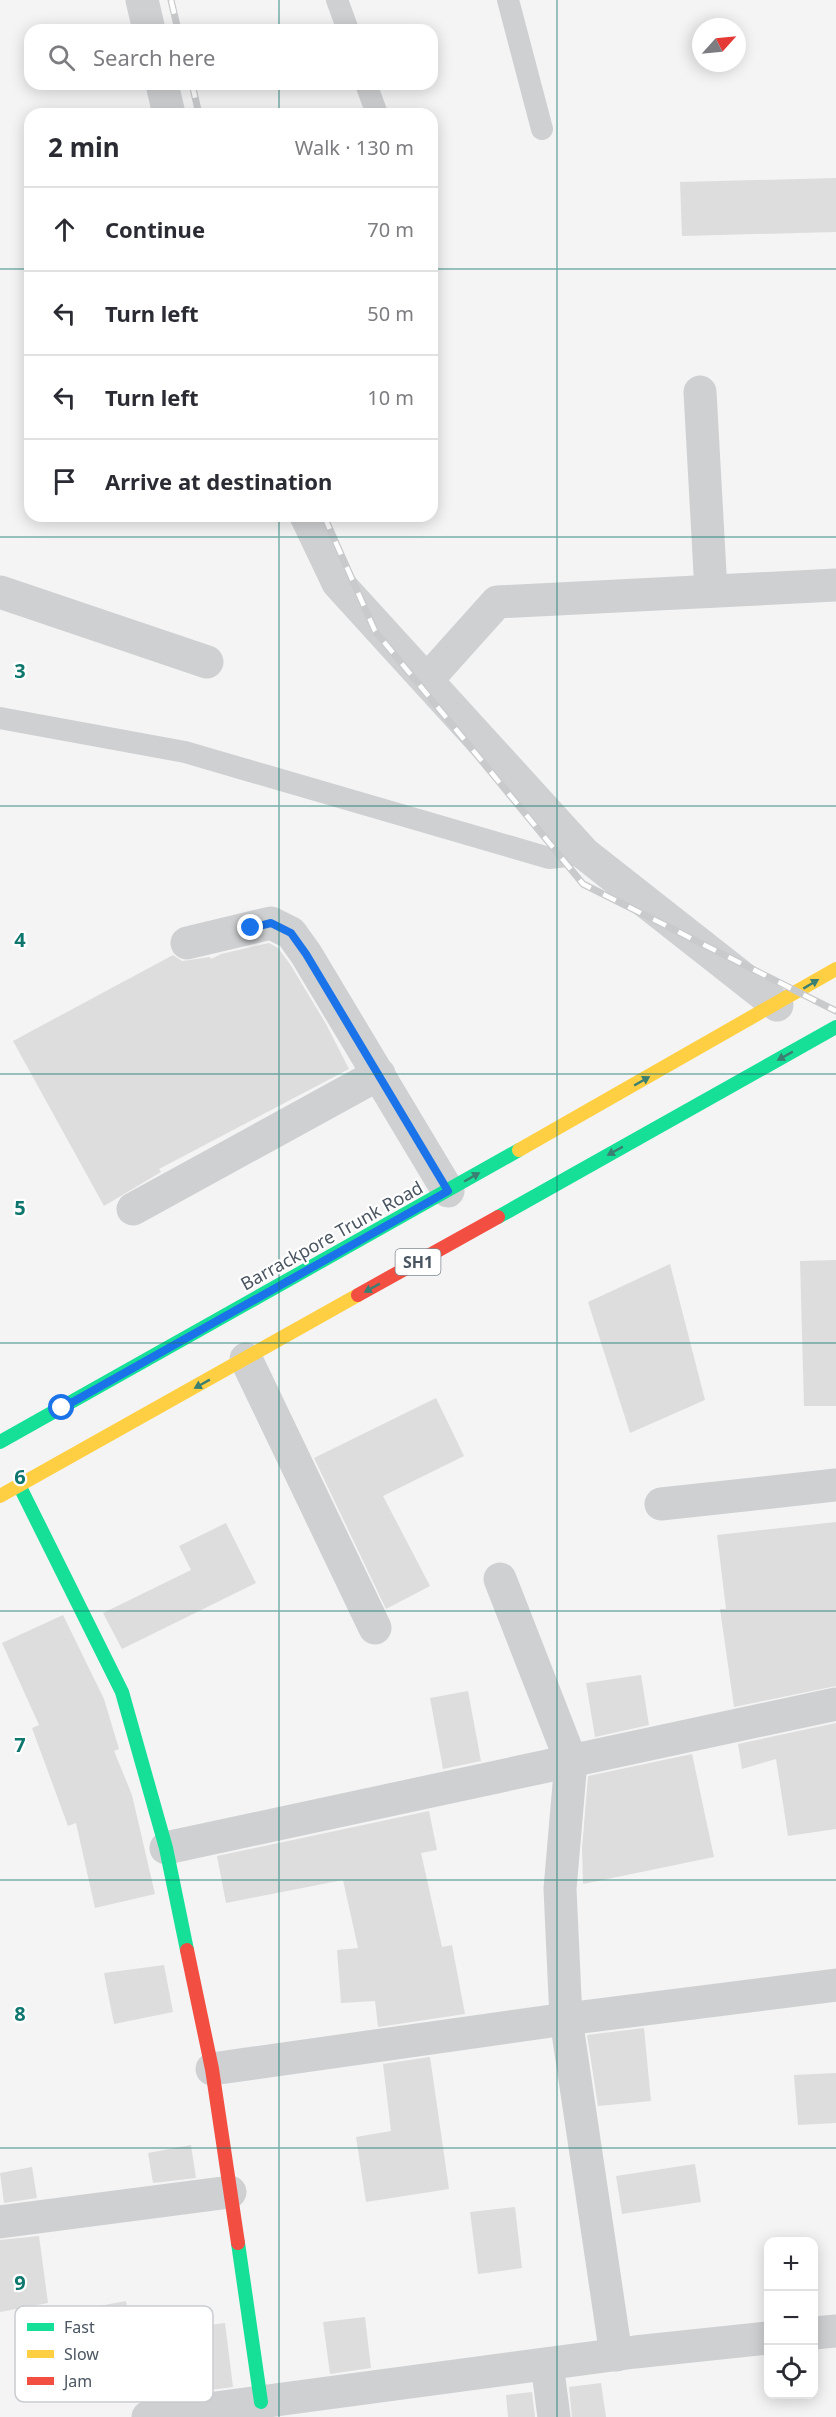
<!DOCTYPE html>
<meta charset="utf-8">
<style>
body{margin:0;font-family:"Noto Sans",sans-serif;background:#f2f2f3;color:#2b2b33}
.controls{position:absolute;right:18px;bottom:18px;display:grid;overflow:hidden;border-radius:12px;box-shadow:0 3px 15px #0003}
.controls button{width:54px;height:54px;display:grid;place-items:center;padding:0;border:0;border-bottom:2px solid #e1e1e2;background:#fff;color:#2b2b33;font:30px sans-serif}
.compass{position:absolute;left:692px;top:18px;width:54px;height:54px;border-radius:50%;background:#fff;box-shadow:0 3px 15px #0003;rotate:63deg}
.stop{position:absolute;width:18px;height:18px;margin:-14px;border:4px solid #1a73e8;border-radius:50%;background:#fff}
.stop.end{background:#1a73e8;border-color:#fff;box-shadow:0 2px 6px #0008}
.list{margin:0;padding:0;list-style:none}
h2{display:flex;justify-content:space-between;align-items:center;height:78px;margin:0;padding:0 24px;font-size:26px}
h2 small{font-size:20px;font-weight:400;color:#7c7c81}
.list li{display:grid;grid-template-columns:39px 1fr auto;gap:18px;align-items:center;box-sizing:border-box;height:84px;padding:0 24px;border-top:2px solid #e1e1e2}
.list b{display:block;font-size:22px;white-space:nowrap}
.list em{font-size:20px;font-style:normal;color:#7c7c81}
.icon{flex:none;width:33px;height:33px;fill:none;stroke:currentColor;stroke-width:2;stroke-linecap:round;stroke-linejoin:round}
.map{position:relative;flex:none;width:836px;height:2417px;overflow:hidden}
.search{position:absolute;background:#fff;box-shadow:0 3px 15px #0003;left:24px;top:24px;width:414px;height:66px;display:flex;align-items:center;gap:15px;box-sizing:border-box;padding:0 21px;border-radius:18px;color:#7c7c81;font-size:22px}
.panel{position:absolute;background:#fff;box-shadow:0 3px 15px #0003;left:24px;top:108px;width:414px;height:414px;border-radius:18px}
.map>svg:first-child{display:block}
.building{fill:#ddddde}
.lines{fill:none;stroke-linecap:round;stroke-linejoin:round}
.lane{stroke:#ced0d2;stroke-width:22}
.street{stroke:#ced0d2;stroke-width:33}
.fast{stroke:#16e098;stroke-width:14}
.slow{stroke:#ffcf43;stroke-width:14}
.jam{stroke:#f24e42;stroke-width:14}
.rail-casing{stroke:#c9cacc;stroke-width:7}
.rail{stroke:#fff;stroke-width:4.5;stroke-dasharray:14;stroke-linecap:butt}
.oneway{fill:#3a7f72}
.route{stroke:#1a73e8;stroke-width:8}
.grid{fill:none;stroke:#0f766e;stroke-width:1.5;stroke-opacity:0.55}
.labels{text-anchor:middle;stroke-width:4.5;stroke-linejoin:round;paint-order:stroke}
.shield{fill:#fff;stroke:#808990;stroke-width:1.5}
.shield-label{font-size:16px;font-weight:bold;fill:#4a5661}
.street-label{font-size:18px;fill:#4a5661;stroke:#fff}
.key{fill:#fff;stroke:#c9ccd0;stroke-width:1.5}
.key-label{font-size:16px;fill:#4a5661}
.grid-label{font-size:20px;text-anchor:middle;font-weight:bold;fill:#0f766e;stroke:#fff;stroke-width:4.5;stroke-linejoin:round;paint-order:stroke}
</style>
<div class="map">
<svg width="836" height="2417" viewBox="0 0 836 2417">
<rect width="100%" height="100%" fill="#f4f4f4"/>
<g class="building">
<path d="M 836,178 L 836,232 L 682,236 L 680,182 Z"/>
<path d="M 269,943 L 278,948 L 290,964 L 326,1024 L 349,1069 L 159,1169 L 161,1172 L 104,1206 L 13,1041 L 173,955 L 182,961 L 210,957 L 211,959 L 221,954 Z"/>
<path d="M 836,1260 L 836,1406 L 804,1406 L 800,1261 Z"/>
<path d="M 670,1264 L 705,1400 L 630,1433 L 588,1302 Z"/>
<path d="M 436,1398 L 464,1456 L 383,1496 L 430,1586 L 386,1609 L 314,1458 Z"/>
<path d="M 836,1522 L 836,1686 L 734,1707 L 720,1609 L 726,1609 L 717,1535 Z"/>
<path d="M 226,1523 L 256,1583 L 122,1649 L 103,1613 L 191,1570 L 179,1546 Z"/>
<path d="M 63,1615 L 104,1699 L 119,1749 L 114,1751 L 132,1795 L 155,1894 L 95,1908 L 76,1823 L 68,1826 L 32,1728 L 39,1725 L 2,1643 Z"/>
<path d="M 641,1675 L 649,1725 L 595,1737 L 586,1683 Z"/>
<path d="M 468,1691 L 481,1761 L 443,1769 L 430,1698 Z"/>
<path d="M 836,1723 L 836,1829 L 788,1836 L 776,1759 L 742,1769 L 738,1744 Z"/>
<path d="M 692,1754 L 714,1857 L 583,1884 L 582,1848 L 588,1776 Z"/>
<path d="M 429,1811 L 437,1850 L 421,1853 L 442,1947 L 452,1945 L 465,2014 L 378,2027 L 375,2001 L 341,2003 L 337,1950 L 358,1948 L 343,1880 L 226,1903 L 217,1856 Z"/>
<path d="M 164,1965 L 173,2012 L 114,2024 L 104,1973 Z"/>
<path d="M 644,2028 L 651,2101 L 598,2106 L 587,2035 Z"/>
<path d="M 430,2057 L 449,2189 L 366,2202 L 356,2137 L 391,2131 L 383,2064 Z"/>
<path d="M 836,2073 L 836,2123 L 798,2125 L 794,2075 Z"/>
<path d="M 191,2145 L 196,2178 L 153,2183 L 148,2153 Z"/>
<path d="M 695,2164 L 701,2202 L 622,2214 L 616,2176 Z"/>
<path d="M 32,2167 L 37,2198 L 4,2203 L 0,2173 Z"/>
<path d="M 515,2207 L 522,2268 L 478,2274 L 470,2212 Z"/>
<path d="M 39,2236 L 48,2303 L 0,2312 L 0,2240 Z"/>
<path d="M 126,2301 L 132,2336 L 90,2344 L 83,2309 Z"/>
<path d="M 365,2317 L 371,2368 L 330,2374 L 323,2322 Z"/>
<path d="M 225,2323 L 233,2387 L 187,2393 L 179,2329 Z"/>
<path d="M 601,2383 L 606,2417 L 572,2417 L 569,2387 Z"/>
<path d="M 532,2392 L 535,2417 L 508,2417 L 506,2395 Z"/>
</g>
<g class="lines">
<g class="lane">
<path d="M 337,0 L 348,30"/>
<path d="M 508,0 L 542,129"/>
<path d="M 366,84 L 377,114"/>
<path d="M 0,718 L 185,752 L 549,858 L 585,854"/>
</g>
<g class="street">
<path d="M 142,0 L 149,30"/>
<path d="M 162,84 L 169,114"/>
<path d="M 700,392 L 711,591"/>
<path d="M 306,516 L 338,583 L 585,854 L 777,1005"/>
<path d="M 0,592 L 207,662"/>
<path d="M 427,680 L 497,602 L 836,585"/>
<path d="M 187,943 L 271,923 L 291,933 L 306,954 L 448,1191"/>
<path d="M 133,1209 L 379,1074"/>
<path d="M 246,1359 L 375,1628"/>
<path d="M 661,1504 L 836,1485"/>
<path d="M 500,1579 L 571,1761 L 560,1889 L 566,2019 L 616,2355"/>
<path d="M 166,1848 L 836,1704"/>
<path d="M 212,2069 L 566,2019 L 836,1985"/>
<path d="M 0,2222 L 230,2192"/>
<path d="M 814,2333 L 836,2331"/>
<path d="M 547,2364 L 554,2417"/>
<path d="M 148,2417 L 635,2352 L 768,2338"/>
</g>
<g class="fast">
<path d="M 498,1217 L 836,1027"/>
<path d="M 0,1442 L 519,1150"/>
<path d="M 19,1485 L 122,1692 L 166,1848 L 187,1950"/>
<path d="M 238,2243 L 261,2402"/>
</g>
<g class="slow">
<path d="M 519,1150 L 836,969"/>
<path d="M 0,1496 L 358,1295"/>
</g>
<g class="jam">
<path d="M 358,1295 L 498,1217"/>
<path d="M 187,1950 L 212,2069 L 238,2243"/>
</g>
<defs>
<g id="rail">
<path d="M 171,0 L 178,30"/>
<path d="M 192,84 L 199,114"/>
<path d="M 324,516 L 375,631 L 583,884 L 836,1011"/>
</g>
</defs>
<use href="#rail" class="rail-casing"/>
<use href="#rail" class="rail"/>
</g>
<defs><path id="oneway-solid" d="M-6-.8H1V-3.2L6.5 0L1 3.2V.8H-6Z" transform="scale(1.5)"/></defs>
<g class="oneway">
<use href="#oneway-solid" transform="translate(811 984) rotate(-31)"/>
<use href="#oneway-solid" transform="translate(785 1056) rotate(151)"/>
<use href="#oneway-solid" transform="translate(642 1081) rotate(-30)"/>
<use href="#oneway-solid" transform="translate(615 1151) rotate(151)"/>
<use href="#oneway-solid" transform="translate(472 1177) rotate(-30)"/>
<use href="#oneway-solid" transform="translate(372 1288) rotate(151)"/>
<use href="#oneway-solid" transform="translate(202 1384) rotate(151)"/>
</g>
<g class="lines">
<path class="route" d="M 62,1408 L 448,1191 L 306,954 L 291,933 L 271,923 L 251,928"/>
</g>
<path class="grid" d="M 279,0 L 279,30M 557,0 L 557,2417M 279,84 L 279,114M 0,269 L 30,269M 432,269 L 836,269M 279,516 L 279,2417M 0,537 L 836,537M 0,806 L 836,806M 0,1074 L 836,1074M 0,1343 L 836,1343M 0,1611 L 836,1611M 0,1880 L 836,1880M 0,2148 L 836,2148"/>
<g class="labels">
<rect class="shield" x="395.5" y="1249" width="45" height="26" rx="4.5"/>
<g class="shield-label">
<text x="418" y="1268">SH1</text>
</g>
<g class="street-label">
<text transform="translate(332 1236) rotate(-29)" y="6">Barrackpore Trunk Road</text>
</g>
</g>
<rect x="15" y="2306" width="198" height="96" rx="9" class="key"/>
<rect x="27" y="2323" width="27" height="8" fill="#16e098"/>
<rect x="27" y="2350" width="27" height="8" fill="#ffcf43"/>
<rect x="27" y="2377" width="27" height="8" fill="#f24e42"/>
<g class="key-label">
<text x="64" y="2333">Fast</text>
<text x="64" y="2360">Slow</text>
<text x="64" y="2387">Jam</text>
</g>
<g class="grid-label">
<text x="20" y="678">3</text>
<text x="20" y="947">4</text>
<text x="20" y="1215">5</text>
<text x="20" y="1484">6</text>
<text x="20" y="1752">7</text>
<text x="20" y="2021">8</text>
<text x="20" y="2290">9</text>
</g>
</svg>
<div class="controls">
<button>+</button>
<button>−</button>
<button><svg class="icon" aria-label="locate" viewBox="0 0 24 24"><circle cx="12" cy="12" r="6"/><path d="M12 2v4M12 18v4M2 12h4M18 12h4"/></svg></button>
</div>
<svg class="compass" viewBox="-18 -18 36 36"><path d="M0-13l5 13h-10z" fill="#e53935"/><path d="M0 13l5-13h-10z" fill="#7c7c81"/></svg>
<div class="stop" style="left:62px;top:1408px"></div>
<div class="stop end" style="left:251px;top:928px"></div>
<div class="search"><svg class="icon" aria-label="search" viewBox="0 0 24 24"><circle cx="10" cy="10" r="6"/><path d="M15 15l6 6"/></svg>Search here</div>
<section class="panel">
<h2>2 min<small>Walk · 130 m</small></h2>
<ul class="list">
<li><svg class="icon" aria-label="ahead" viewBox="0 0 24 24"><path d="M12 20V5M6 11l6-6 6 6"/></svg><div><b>Continue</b></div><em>70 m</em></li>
<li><svg class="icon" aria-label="left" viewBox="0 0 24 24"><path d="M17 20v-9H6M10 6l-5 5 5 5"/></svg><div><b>Turn left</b></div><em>50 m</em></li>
<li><svg class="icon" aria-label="left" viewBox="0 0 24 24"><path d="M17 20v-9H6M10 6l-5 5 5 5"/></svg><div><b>Turn left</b></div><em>10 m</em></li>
<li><svg class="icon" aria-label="arrive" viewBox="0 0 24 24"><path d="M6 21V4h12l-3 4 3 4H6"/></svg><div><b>Arrive at destination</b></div></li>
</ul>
</section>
</div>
